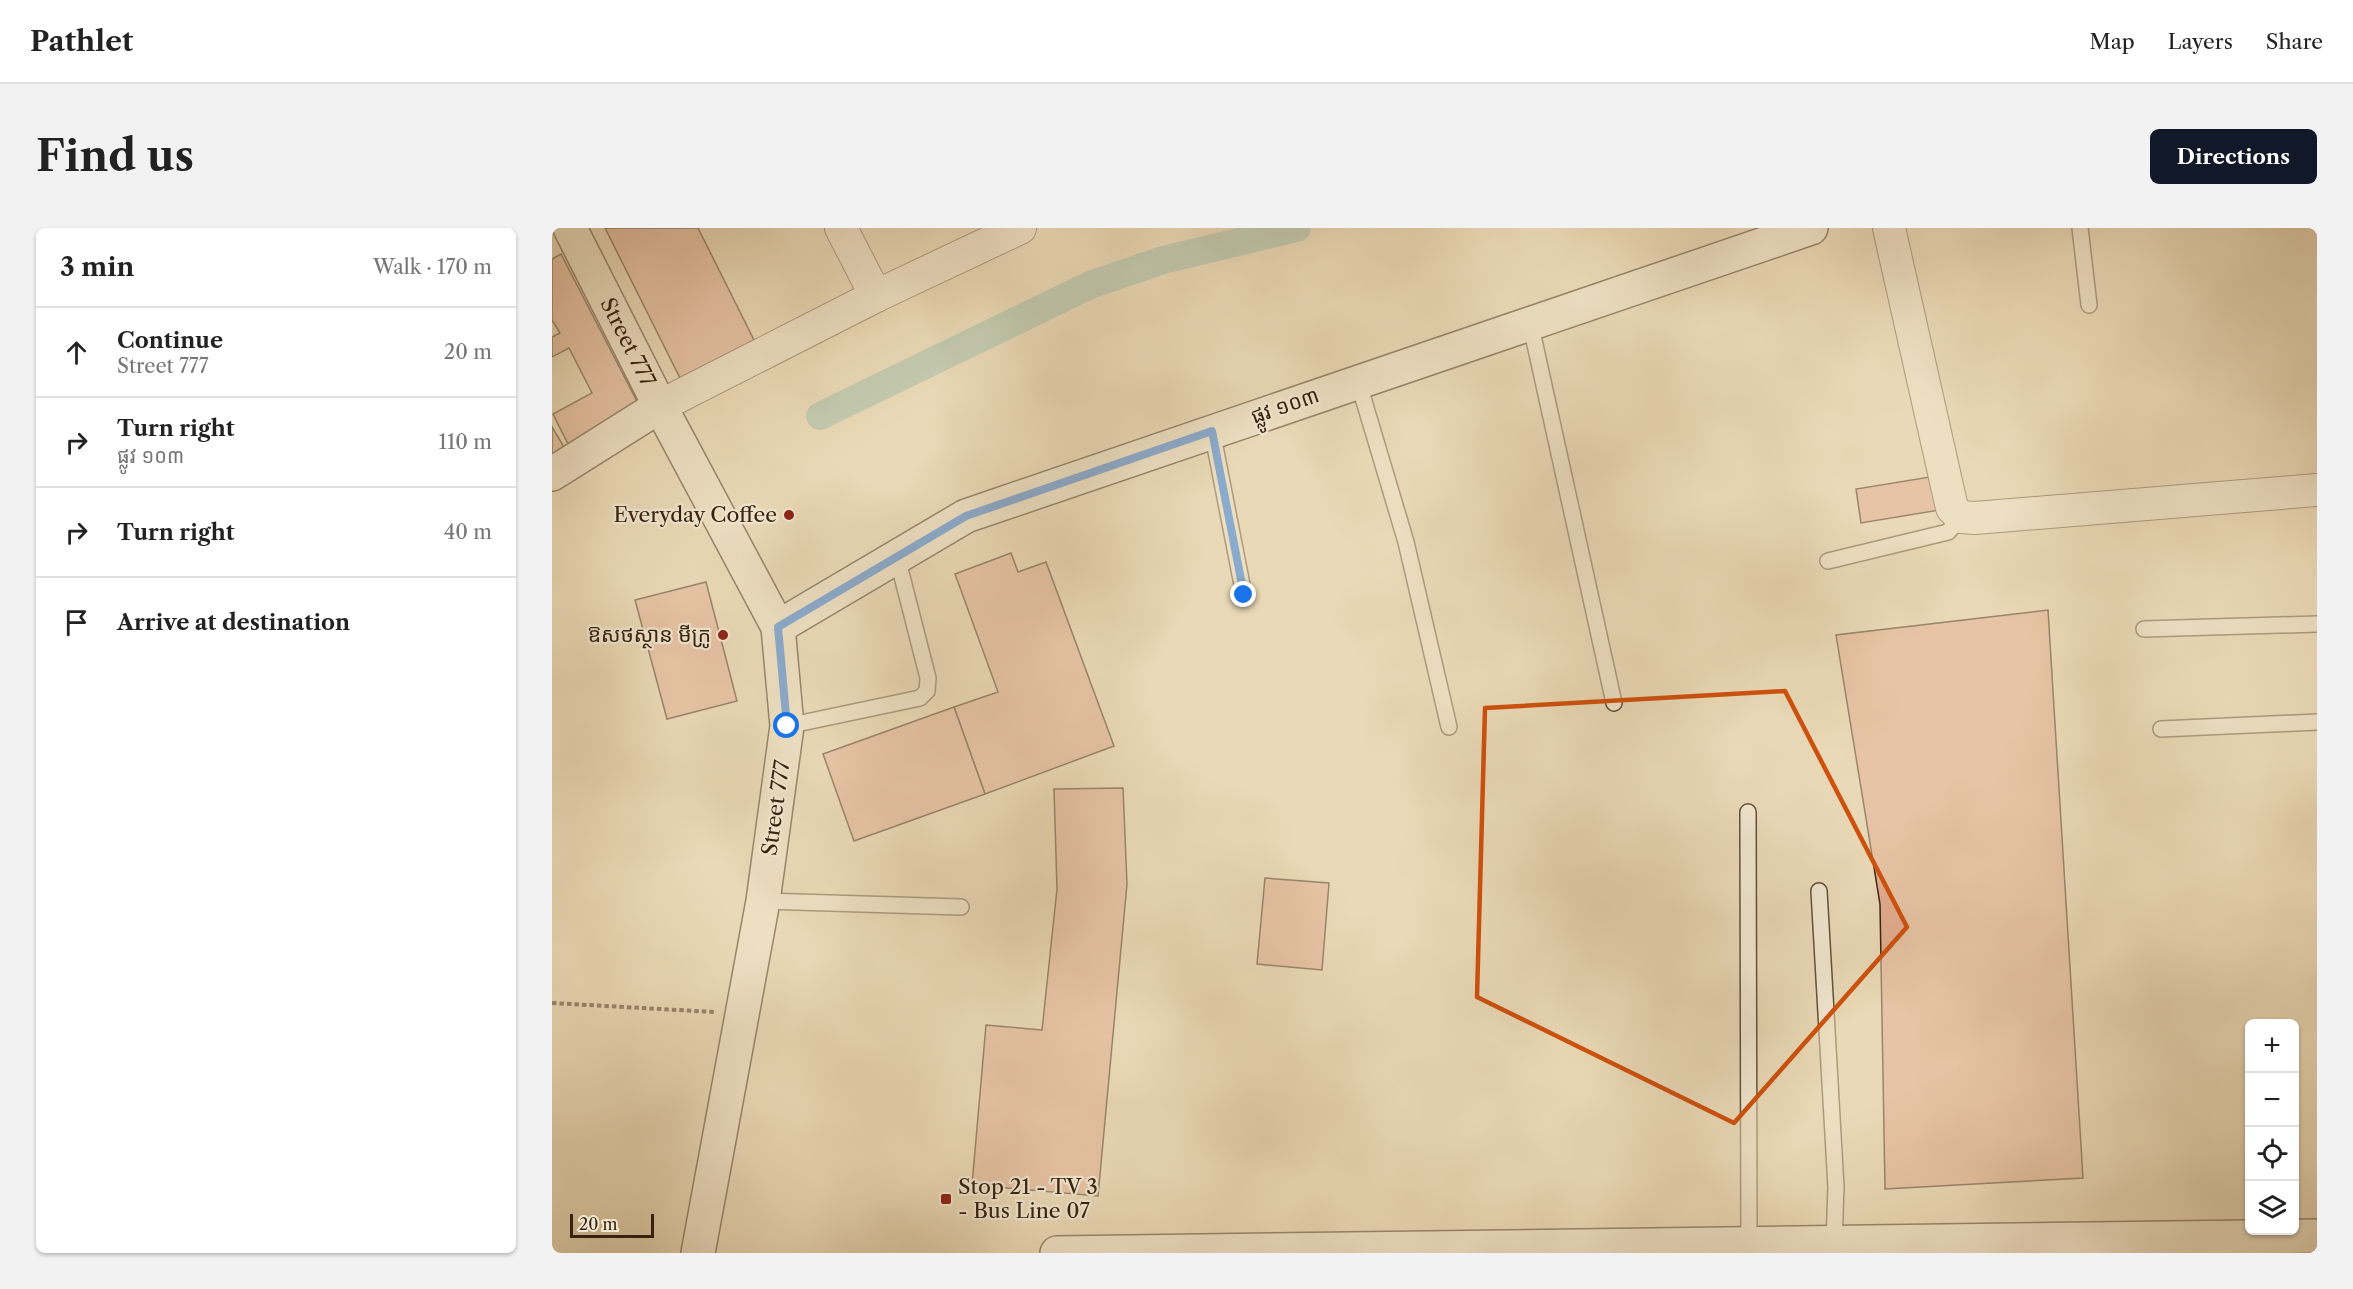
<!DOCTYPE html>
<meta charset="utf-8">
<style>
body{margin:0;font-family:"Libre Caslon Text","Noto Sans Khmer",serif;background:#f2f2f2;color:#222}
.controls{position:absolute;right:18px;bottom:18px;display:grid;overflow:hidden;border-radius:9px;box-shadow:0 2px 4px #0004}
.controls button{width:54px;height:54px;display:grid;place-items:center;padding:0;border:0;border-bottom:2px solid #e0e0e0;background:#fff;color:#222;font:30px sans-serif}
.scale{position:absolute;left:18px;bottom:15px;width:84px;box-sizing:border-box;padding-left:6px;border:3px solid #382310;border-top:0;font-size:16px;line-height:21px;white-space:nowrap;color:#382310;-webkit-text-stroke:4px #f1e6d0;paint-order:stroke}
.stop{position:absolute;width:18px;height:18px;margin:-14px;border:4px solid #1a73e8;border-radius:50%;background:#fff}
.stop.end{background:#1a73e8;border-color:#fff;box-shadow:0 2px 6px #0008}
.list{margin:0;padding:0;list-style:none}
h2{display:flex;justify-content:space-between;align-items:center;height:78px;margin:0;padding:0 24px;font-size:26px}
h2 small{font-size:20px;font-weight:400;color:#767676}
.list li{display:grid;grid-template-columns:39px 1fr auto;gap:18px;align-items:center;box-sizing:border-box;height:90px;padding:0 24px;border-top:2px solid #e0e0e0}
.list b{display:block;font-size:22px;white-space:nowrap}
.list p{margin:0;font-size:20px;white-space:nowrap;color:#767676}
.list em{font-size:20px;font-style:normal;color:#767676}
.icon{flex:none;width:33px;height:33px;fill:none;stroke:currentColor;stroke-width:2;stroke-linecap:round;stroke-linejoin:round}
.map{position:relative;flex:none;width:1765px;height:1025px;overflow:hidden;border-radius:9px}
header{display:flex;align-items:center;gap:36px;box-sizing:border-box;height:84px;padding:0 30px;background:#fff;border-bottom:2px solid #e0e0e0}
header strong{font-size:28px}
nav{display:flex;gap:33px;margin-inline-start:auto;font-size:21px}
.intro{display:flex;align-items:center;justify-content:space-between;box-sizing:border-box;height:144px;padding:0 36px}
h1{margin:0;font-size:42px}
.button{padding:15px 27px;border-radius:9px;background:#111827;color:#fff;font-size:21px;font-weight:700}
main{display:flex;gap:36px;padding:0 36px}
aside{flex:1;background:#fff;border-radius:9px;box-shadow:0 2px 4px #0004}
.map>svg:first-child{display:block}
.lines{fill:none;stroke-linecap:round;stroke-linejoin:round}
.canal{stroke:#98baaa;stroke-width:28}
.building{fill:#e4ac90;stroke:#382310;stroke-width:1.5}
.lane-casing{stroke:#64503a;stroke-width:18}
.street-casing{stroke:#64503a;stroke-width:34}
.secondary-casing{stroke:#382310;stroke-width:36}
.path{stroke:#382310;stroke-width:4;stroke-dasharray:4.5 3;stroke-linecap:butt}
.lane{stroke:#f1e6d0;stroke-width:15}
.street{stroke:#f1e6d0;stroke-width:32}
.secondary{stroke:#f1e6d0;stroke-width:33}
.route{stroke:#1a73e8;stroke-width:8}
.marked{fill:none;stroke:#ce510d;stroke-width:4.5;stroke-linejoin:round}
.poi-dot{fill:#8f2418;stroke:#f1e6d0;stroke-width:2}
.labels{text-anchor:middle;stroke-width:4.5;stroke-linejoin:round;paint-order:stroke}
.street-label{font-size:21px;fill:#382310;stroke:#f1e6d0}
.poi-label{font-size:21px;fill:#382310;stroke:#f1e6d0;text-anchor:end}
</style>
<header>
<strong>Pathlet</strong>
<nav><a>Map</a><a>Layers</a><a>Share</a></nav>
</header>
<div class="intro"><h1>Find us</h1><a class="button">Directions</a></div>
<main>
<aside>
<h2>3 min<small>Walk · 170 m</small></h2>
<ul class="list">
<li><svg class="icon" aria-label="ahead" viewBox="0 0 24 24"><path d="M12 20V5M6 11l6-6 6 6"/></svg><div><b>Continue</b><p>Street 777</p></div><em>20 m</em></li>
<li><svg class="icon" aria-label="right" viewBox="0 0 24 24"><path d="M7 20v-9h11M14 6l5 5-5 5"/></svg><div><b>Turn right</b><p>ផ្លូវ ១០៣</p></div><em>110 m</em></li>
<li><svg class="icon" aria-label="right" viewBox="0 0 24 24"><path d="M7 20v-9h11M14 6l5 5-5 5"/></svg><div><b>Turn right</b></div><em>40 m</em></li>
<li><svg class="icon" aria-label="arrive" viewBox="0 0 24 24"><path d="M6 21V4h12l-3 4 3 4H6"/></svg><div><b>Arrive at destination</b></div></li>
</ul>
</aside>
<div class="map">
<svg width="1765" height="1025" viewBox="0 0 1765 1025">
<rect width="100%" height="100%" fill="#ead9b7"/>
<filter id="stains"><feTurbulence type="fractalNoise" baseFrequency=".00333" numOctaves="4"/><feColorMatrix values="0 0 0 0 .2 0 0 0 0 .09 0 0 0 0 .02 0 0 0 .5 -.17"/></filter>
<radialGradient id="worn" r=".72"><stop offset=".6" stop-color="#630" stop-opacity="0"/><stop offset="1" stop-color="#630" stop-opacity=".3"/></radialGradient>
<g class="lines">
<path class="canal" d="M 268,188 L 538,57 L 611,32 L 745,0"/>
</g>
<g class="building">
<path d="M 53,0 L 146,0 L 202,112 L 128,150 Z"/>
<path d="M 9,26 L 92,187 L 20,224 L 1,186 L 40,165 L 17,120 L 0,129 L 0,109 L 8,105 L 0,92 L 0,31 Z"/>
<path d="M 0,199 L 15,224 L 0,233 Z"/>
<path d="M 1390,247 L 1394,281 L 1309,295 L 1304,261 Z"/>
<path d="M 459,325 L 466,344 L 494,334 L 562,518 L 433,566 L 402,479 L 446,464 L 403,346 Z"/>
<path d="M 154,354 L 185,473 L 115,491 L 83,372 Z"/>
<path d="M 1496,382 L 1531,950 L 1333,961 L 1328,676 L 1284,407 Z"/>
<path d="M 402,479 L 433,566 L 302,613 L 271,526 Z"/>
<path d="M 571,560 L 575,656 L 546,968 L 420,957 L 434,797 L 490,802 L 505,661 L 502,561 Z"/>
<path d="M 713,650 L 777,655 L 770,742 L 705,736 Z"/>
</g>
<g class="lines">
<defs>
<g id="lane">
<path d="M 1528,0 L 1537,77"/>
<path d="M 978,94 L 1062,475"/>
<path d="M 806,153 L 854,314 L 897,499"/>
<path d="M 660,203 L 692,367"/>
<path d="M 1276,333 L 1396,304 L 1409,289"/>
<path d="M 1592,401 L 1765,396"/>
<path d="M 235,498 L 368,470 L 375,463 L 376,450 L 345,329"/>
<path d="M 1609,501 L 1765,494"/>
<path d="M 1196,584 L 1197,1019"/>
<path d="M 1267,663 L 1284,959 L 1282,1014"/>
<path d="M 211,673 L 409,679"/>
</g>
<g id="street">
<path d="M 289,0 L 324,68"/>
<path d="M 1337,0 L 1400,280 L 1409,289 L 1423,290 L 1765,262"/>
<path d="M 108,178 L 324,68 L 468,0"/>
</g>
<g id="secondary">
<path id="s1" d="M 18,0 L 108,178 L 226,399 L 235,498 L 211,673 L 146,1025"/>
<path d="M 0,246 L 108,178"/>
<path d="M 226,399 L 414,288 L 1259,0"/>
<path d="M 505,1025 L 1765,1008"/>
</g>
</defs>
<use href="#lane" class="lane-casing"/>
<use href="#street" class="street-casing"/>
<use href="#secondary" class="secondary-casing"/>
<path class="path" d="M 0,775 L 162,784"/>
<use href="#lane" class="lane"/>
<use href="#street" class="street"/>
<use href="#secondary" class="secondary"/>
</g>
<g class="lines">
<path class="route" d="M 235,498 L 226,399 L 414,288 L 660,203 L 692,367"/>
</g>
<path d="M0 0H1765V1025H0ZM 1233,463 L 1355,699 L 1182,895 L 925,769 L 933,480 Z" fill="#ead9b7" fill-opacity=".55" fill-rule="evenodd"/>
<path class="marked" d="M 1233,463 L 1355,699 L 1182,895 L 925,769 L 933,480 Z"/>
<g class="poi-dot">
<circle cx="237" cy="287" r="6"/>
<circle cx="171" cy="407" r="6"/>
<rect x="388" y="965" width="12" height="12" rx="3"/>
</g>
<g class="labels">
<g class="street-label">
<text dy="7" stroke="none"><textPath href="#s1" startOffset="128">Street 777</textPath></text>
<text transform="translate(733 178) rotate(-19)" y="7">ផ្លូវ ១០៣</text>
<text transform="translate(224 580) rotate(-82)" y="7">Street 777</text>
</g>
<g class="poi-label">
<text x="225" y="294">Everyday Coffee</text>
<text x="159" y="414">ឱសថស្ថាន មីក្រូ</text>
<text x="406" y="966" text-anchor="start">Stop 21 - TV 3<tspan x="406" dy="24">- Bus Line 07</tspan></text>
</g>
</g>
<rect width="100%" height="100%" filter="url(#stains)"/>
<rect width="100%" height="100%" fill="url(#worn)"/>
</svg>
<div class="controls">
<button>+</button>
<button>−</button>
<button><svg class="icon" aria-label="locate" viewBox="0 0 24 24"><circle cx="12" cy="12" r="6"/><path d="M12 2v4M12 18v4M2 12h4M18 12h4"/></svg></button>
<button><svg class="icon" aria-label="layers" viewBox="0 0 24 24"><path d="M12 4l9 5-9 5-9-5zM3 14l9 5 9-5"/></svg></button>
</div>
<div class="scale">20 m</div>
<div class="stop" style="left:235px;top:498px"></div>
<div class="stop end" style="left:692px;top:367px"></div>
</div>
</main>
